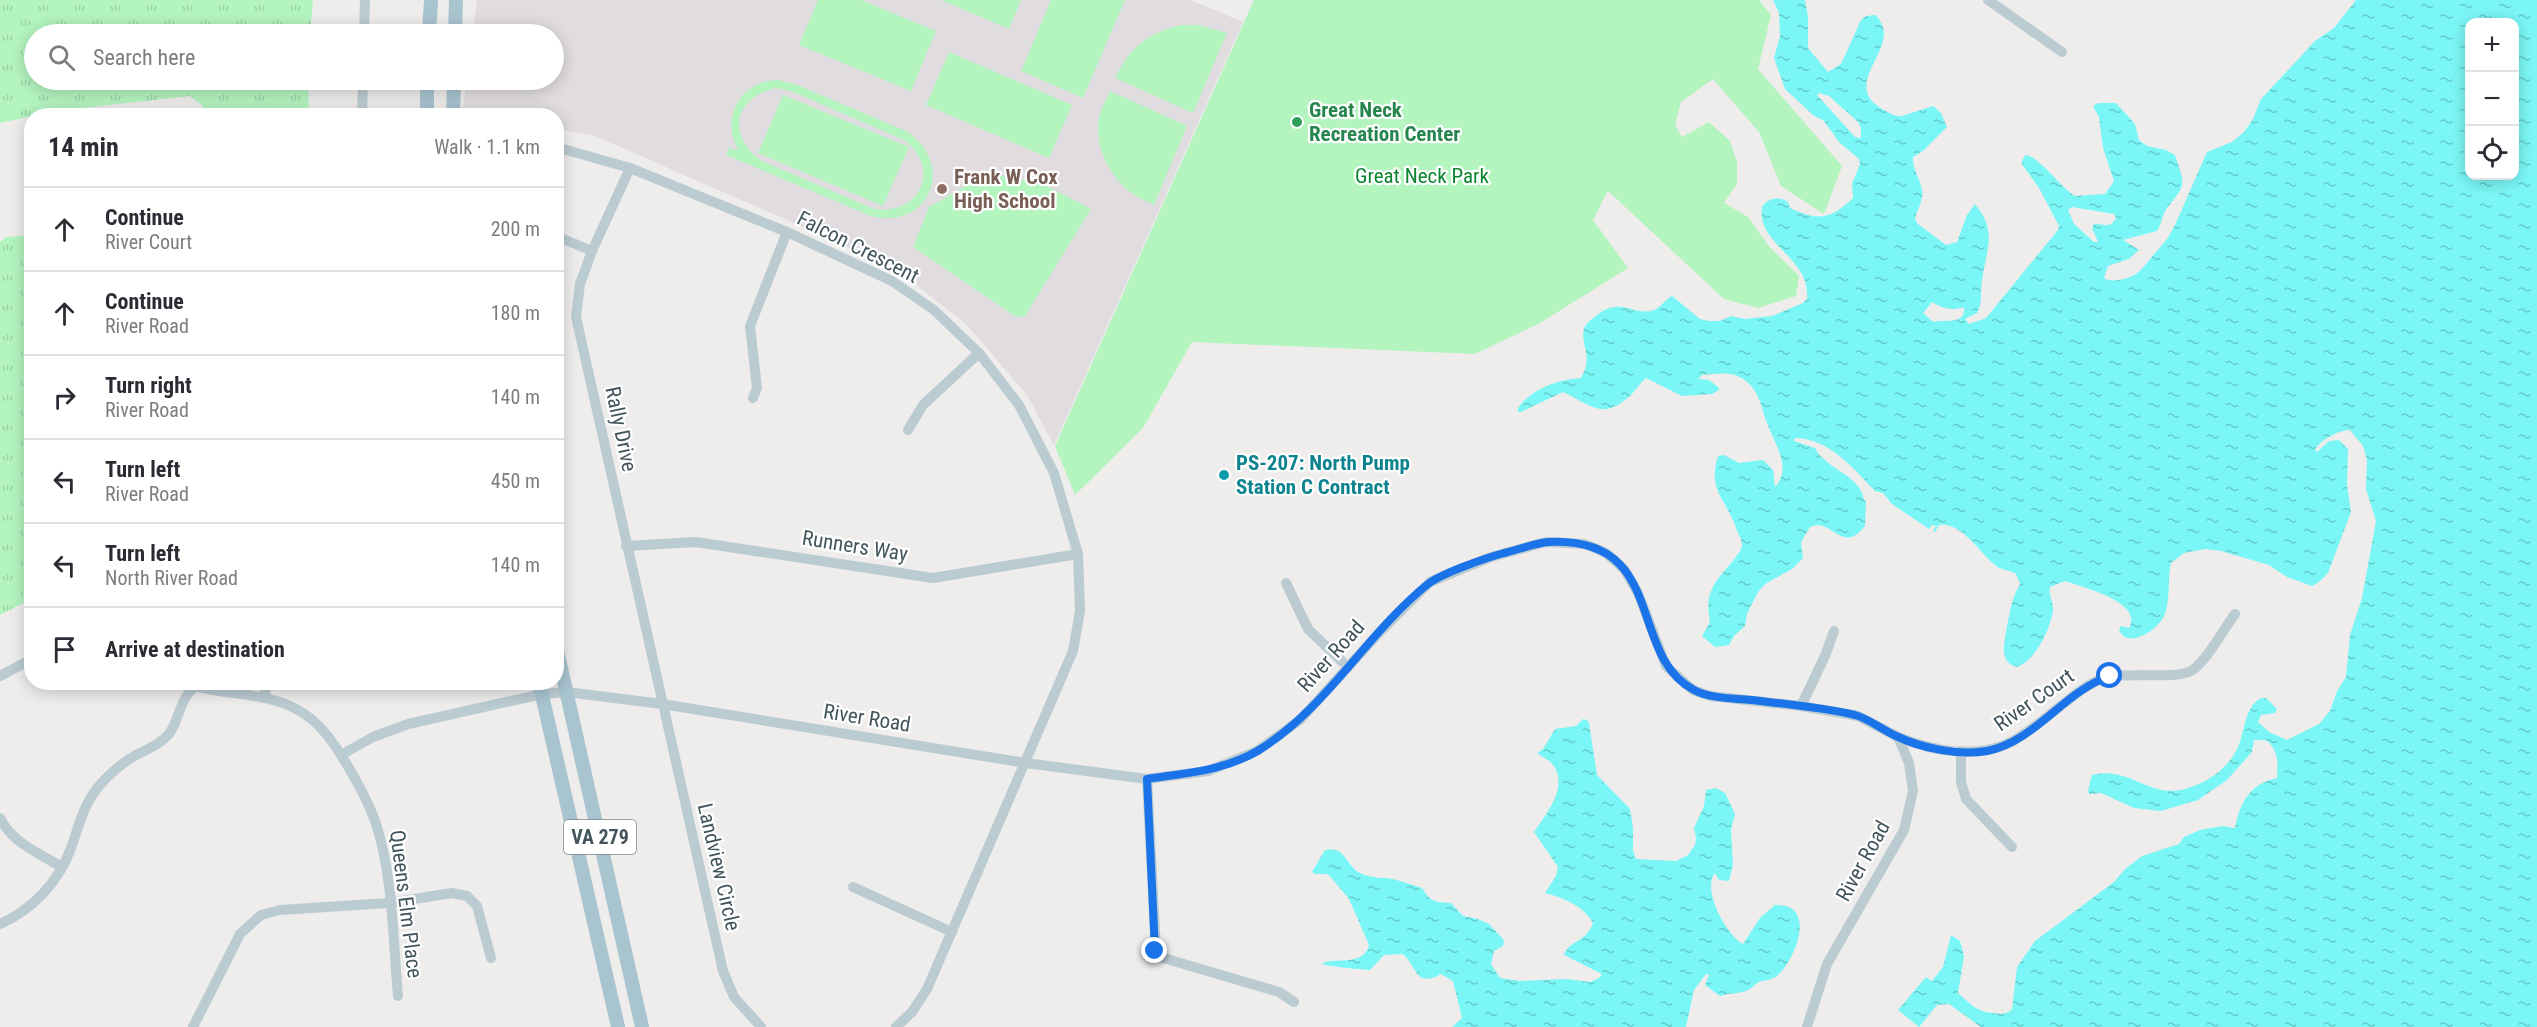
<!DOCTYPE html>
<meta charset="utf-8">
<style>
body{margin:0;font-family:"Roboto Condensed",sans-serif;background:#f7f7f7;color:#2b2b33}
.controls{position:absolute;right:18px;top:18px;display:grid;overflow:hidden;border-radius:12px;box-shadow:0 3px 15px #0003}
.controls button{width:54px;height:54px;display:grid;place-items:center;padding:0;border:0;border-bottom:2px solid #e1e1e2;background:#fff;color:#2b2b33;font:30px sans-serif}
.stop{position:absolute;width:18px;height:18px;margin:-14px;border:4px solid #1a73e8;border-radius:50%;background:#fff}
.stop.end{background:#1a73e8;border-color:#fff;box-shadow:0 2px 6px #0008}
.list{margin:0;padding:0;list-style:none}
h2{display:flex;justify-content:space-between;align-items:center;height:78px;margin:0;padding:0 24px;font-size:26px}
h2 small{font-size:20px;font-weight:400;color:#7c7c81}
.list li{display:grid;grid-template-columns:39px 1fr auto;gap:18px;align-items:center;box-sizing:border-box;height:84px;padding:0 24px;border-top:2px solid #e1e1e2}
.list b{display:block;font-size:22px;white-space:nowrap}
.list p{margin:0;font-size:20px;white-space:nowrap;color:#7c7c81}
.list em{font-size:20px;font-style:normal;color:#7c7c81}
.icon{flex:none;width:33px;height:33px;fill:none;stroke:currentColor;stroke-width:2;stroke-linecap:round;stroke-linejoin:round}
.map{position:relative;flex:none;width:2537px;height:1027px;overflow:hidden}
.search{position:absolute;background:#fff;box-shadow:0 3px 15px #0003;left:24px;top:24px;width:540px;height:66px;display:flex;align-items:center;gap:15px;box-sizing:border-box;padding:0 21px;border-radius:33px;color:#7c7c81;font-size:22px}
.panel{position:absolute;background:#fff;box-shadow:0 3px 15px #0003;left:24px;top:108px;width:540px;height:582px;border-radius:24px}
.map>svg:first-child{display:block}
.education{fill:#e0dcdf}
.grass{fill:url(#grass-tufts)}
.park{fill:#b3f4bf;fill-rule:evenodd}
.water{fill:url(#water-ripples);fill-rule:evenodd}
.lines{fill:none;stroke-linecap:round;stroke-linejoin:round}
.minor{stroke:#bacbd1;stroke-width:10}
.major{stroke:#a8c4cf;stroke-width:14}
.route{stroke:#1a73e8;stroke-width:8}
.leisure-dot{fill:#2e9e5b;stroke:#fff;stroke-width:2}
.education-dot{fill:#8d6e63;stroke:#fff;stroke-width:2}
.culture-dot{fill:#0f9aa8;stroke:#fff;stroke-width:2}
.labels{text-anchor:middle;stroke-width:4.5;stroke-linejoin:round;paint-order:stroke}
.shield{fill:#fff;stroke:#7b888d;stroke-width:1.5}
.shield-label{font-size:20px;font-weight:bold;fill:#42555c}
.leisure-label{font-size:21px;font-weight:bold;fill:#27864d;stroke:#fff;text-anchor:start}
.park-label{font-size:21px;fill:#0b852f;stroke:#fff}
.education-label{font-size:21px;font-weight:bold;fill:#785e54;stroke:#fff;text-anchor:start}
.street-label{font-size:21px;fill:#42555c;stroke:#fff}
.culture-label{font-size:21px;font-weight:bold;fill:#0d838f;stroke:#fff;text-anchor:start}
</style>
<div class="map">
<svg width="2537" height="1027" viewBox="0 0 2537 1027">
<defs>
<pattern id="grass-tufts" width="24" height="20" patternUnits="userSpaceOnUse" patternTransform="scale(1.5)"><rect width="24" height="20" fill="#b3f4bf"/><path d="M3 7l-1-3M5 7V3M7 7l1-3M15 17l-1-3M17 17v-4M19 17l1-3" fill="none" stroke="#9bd3a7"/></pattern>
<pattern id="water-ripples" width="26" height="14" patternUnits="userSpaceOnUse" patternTransform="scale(1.5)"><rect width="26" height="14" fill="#7bf6f6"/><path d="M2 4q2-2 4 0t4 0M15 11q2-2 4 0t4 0" fill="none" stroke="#66caca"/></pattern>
</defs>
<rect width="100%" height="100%" fill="#efecec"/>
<path class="education" d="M 477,0 L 1190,0 L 1243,22 L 1054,445 L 1027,395 L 966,324 L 905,276 L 837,242 L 593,135 L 557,129 L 556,116 L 462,115 L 467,80 L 554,80 L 554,34 L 473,34 Z"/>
<g class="grass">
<path d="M 0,0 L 313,0 L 310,34 L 34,34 L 34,80 L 308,80 L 309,115 L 204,115 L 203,106 L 190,96 L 63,110 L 0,123 Z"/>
<path d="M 31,235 L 31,599 L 0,615 L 0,242 L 6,237 Z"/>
</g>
<g class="park">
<path d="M 818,0 L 861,0 L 936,31 L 911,91 L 799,45 Z"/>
<path d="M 941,0 L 1021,0 L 1009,29 Z"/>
<path d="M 1051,0 L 1125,0 L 1083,98 L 1021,71 Z"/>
<path d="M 1254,0 L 1759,0 L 1771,15 L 1758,69 L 1842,166 L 1824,214 L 1781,186 L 1759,132 L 1713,79 L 1681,102 L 1675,125 L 1682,137 L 1709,122 L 1730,141 L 1737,162 L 1737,184 L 1724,203 L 1748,217 L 1768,245 L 1799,276 L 1796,296 L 1758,308 L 1724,299 L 1608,191 L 1593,220 L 1628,268 L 1540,323 L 1475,354 L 1192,342 L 1143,428 L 1075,495 L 1055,446 Z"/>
<path d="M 1181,25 L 1198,25 L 1227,33 L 1193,113 L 1115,78 C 1131,46 1146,34 1181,25 Z"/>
<path d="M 949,52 L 1072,105 L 1049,158 L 926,105 Z"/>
<path d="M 777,80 L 795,84 L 908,132 C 956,167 929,230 871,216 L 726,155 L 729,148 L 739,151 C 724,127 732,95 759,84 C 764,81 771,81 777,80 ZM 776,88 L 791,91 L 904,140 C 942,168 920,216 874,209 L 762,161 C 726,137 733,97 776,88 Z"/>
<path d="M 1110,91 L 1187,126 L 1154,205 C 1146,201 1136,197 1129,191 C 1108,174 1094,145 1099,117 C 1101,108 1107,99 1110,91 Z"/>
<path d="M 783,95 L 909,147 L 883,206 L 758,153 Z"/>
<path d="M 992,174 L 1043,184 L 1091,209 L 1025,316 L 1016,317 L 913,247 L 929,207 L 983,176 Z"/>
</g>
<g class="water">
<path d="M 1773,0 L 1805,0 L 1808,17 L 1808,48 L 1828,72 L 1841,64 L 1861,20 L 1866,16 L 1876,15 C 1878,18 1882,23 1883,27 C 1891,55 1841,87 1884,110 C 1889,113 1896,117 1902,116 C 1912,113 1923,109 1933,106 L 1941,113 L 1947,127 L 1923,151 L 1913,157 C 1912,169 1920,178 1922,190 C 1924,200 1917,209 1915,219 L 1918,224 L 1946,245 L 1957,242 L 1967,215 L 1975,204 C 1998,232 1986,249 1982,281 C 1980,292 1983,303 1977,313 L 1965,319 L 1969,324 L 1986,318 L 2058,230 L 2059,226 L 2039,188 L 2021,163 L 2025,155 C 2038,155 2060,187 2075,196 L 2105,194 L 2114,181 L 2103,148 L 2099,117 L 2093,106 L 2098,103 L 2116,103 L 2135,124 L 2139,140 L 2147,146 L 2166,150 L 2175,155 C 2185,185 2187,183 2167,208 C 2162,215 2162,224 2157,231 L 2123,240 L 2139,250 L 2129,259 L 2108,266 L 2104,278 C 2114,284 2130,278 2139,272 L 2167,239 L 2175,225 L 2207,152 L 2232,142 L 2244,132 L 2253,119 L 2261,99 L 2315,41 L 2334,28 L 2356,0 L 2537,0 L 2537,1027 L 1981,1027 L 1949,1004 L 1937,1005 L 1919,1027 L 1898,1010 L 1926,977 L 1932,981 L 1943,967 L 1951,935 L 1960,941 L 1964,956 L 1958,993 L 1974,1007 L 1985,1012 L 2001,1014 L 2009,1012 L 2012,1009 L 2017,967 L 2035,941 L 2114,882 L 2125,869 L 2142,856 L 2179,844 L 2184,837 L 2200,830 L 2222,826 L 2235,828 C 2240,802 2250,784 2277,778 C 2278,764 2279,750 2266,740 L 2254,740 L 2252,752 L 2227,780 L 2198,800 L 2161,811 L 2134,808 L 2101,793 L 2089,794 L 2088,790 L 2092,775 C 2129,765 2149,799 2185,789 C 2207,783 2229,768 2238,747 C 2245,731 2244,708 2261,698 L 2266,698 L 2277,709 L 2275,713 L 2261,715 L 2258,722 L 2269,732 L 2287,740 L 2319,724 L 2330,711 L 2337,691 L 2346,677 L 2350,635 L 2362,598 L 2376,521 L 2366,489 L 2367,460 L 2363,446 L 2350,430 C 2339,430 2320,440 2315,450 L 2317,452 L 2329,441 L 2339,440 L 2348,449 L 2347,485 L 2351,512 L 2328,573 L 2319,582 L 2312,586 L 2287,577 L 2269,565 L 2221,551 L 2206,549 L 2184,553 L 2171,563 C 2167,580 2171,601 2164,616 C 2158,630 2127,650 2119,630 L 2121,626 L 2129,628 C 2144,602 2082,587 2065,581 L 2050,587 C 2048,596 2054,602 2053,611 C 2049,632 2037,657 2018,667 C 1997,663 2005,641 2007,626 C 2011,608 2011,600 2020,584 L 2016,574 C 2010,570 2000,570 1995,565 C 1980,553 1961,521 1939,525 L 1935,532 L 1933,531 L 1936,526 L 1932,525 L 1929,529 L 1892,504 L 1883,493 L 1875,491 C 1853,468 1830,439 1795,438 L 1794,441 L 1815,448 C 1824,468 1861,475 1864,500 L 1866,501 L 1865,526 C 1841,556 1833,517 1810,527 L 1801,542 L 1803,558 L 1792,569 L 1765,584 L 1758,592 L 1747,614 L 1745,626 L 1734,636 L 1729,645 L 1715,647 L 1702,636 L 1710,622 C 1704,593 1714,582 1733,561 C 1736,556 1741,552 1742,545 C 1742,539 1738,534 1736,528 C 1726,498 1707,491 1718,456 L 1724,455 L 1739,463 L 1763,460 L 1773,470 L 1775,487 C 1793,467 1774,443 1767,423 C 1760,405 1760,390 1743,379 C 1731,371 1715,374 1702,375 L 1698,379 L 1709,380 L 1719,388 L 1719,390 L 1712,394 L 1682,396 L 1646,378 C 1640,383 1636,390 1630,396 C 1602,421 1591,405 1563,392 L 1521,412 L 1518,412 L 1518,408 C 1531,389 1559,379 1581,378 C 1594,356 1580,345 1584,329 C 1586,323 1592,319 1597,315 C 1621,296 1634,317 1654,310 C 1661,307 1666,299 1672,296 L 1700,319 L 1709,321 L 1720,321 L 1731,316 L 1745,319 L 1772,316 L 1803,303 L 1807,299 C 1811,257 1756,245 1762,207 C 1768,198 1779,196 1788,202 L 1790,208 C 1818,221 1830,220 1853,198 L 1852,184 L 1860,164 L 1859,159 L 1839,142 L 1824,121 L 1813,115 L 1785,89 L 1774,58 L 1780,36 L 1779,13 ZM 2470,22 L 2514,22 L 2514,176 L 2470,176 ZM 1819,93 L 1829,96 L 1858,122 L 1861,128 L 1861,138 L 1855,137 L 1817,95 ZM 2072,207 L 2114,214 L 2116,218 C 2109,230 2104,223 2094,224 L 2092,228 L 2098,242 L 2094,242 L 2074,224 L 2068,210 ZM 1932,302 C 1942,309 1953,311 1964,307 C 1966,326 1944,319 1933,322 L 1923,313 Z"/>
<path d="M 1583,719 L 1587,720 L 1589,723 L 1597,775 L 1630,809 L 1633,828 L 1633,851 L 1636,859 L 1676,861 L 1688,855 L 1695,845 L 1696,838 L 1694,828 L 1704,806 L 1706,790 L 1716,788 L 1725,793 L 1735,814 L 1731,830 L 1733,865 L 1729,881 L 1719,880 L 1715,873 C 1701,889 1727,936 1743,944 L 1760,918 L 1775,905 C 1818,903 1796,959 1777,976 C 1772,980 1765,980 1759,982 C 1755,984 1752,988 1748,990 C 1740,994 1729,993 1720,996 L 1705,985 L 1709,975 L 1706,974 L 1694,990 L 1686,1027 L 1452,1027 L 1462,1018 L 1453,981 L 1441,974 C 1415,988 1418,968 1403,954 L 1384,955 L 1370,970 C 1365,970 1325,966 1322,964 C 1331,956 1364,968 1369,945 L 1349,899 L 1328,874 L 1315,874 L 1312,872 L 1325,850 C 1344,845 1346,864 1358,872 C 1371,880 1387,876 1400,881 C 1408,883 1414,886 1422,888 C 1430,902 1436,902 1451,903 L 1463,916 L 1478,919 L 1489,924 L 1504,940 L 1503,946 L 1494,951 L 1491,964 L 1500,978 L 1520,981 L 1567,979 L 1590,982 L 1599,978 L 1602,974 L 1564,955 C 1568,941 1587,942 1593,923 C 1583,905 1563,898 1545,893 L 1556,876 L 1558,867 L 1534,832 C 1545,816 1567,789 1555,768 C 1551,760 1543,758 1537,753 L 1543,749 L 1555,729 L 1576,726 Z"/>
</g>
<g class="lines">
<g class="minor">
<path d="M 1988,0 L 2062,52"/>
<path d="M 364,34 L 365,0"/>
<path d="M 362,116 L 363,80"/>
<path d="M 556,147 L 630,168 L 787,232 L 892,281 L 934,310 L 979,353 L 1019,405 L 1054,473 L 1078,554 L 1080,611 L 1073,651 L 927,989 L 912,1012 L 896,1027"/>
<path d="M 630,168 L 592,251 L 580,284 L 576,317 L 723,971 L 734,997 L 761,1027"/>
<path d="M 556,236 L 592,251"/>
<path d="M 753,398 L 757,388 L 750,326 L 787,232"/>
<path d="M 908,430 L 923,405 L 979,353"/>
<path d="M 626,546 L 696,542 L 933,578 L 1078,554"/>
<path d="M 1286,583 L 1308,629 L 1348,667"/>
<path d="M 0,676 L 32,659"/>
<path d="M 184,682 C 221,697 263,690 298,710 C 320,722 333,742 346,763 C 358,783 369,803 376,824 C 393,875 393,942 398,996"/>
<path d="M 264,698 L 267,682"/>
<path d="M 1801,706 L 1825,656 L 1834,631"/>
<path d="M 1898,737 C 1933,751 1978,760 2013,741 C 2029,732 2044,719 2058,708 C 2071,698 2084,686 2099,680 C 2124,669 2179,682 2194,669 C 2209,657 2223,630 2235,614"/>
<path d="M 1961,751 L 1961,782 L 1966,799 L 2012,847"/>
<path d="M 341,755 L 373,737 L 408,724 L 542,694 L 567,692 L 662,704 L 1026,763 L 1147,779 L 1208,771 L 1257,751 L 1300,720 L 1378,634 L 1430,582 L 1491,557 L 1546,542 L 1585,544 L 1606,553 L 1624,569 L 1638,593 L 1666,666 L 1693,690 L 1710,696 L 1801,706 L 1858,716 L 1898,737 L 1909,763 L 1913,791 L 1904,830 L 1827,964 L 1807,1027"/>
<path d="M 1147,779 L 1156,951 L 1160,957 L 1279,992 L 1294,1002"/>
<path d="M 0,818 C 12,843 40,854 62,867"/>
<path d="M 853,887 L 952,932"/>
<path d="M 0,924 C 32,910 59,882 71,848 C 79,826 83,805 99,786 C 110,773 123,762 138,754 C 150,748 160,744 169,734 C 179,721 181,694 196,687"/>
<path d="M 193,1027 L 240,934 L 261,915 L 280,910 L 389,903 L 452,893 L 467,896 L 477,906 L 491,958"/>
</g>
<g class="major">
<path d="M 429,34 L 431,0"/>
<path d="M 455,34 L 456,0"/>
<path d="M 427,80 L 427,116"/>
<path d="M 453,116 L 454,80"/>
<path d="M 556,646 L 642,1027"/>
<path d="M 539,682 L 618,1027"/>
</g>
</g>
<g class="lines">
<path class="route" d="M 1155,951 L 1147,779 C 1185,773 1225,771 1259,750 C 1327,708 1367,633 1428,584 C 1442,573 1486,558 1504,553 C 1518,550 1534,543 1549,542 C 1669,537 1626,654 1694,690 C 1711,699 1733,698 1751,700 C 1786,704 1821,707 1855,715 C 1869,719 1883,730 1896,736 C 1921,748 1959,756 1987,751 C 2035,742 2064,691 2110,676"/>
</g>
<circle class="leisure-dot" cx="1297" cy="122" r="6"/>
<circle class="education-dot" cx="942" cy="189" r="6"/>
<circle class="culture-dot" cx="1224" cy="475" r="6"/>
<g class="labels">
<rect class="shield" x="564" y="820" width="72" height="34" rx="4.5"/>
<g class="shield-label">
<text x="600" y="844">VA 279</text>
</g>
<g class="leisure-label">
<text x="1309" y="117">Great Neck<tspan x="1309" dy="24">Recreation Center</tspan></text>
</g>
<g class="park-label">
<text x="1422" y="183">Great Neck Park</text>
</g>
<g class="education-label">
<text x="954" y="184">Frank W Cox<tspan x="954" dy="24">High School</tspan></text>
</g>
<g class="street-label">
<text transform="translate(858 247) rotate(27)" y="7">Falcon Crescent</text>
<text transform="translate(621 429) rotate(78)" y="7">Rally Drive</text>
<text transform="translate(855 546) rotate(9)" y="7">Runners Way</text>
<text transform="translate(1331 656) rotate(-48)" y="7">River Road</text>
<text transform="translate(2034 700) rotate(-35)" y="7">River Court</text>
<text transform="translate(867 718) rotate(9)" y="7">River Road</text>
<text transform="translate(1863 861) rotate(-61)" y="7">River Road</text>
<text transform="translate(719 867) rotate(77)" y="7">Landview Circle</text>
<text transform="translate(406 904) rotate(83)" y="7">Queens Elm Place</text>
</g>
<g class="culture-label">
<text x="1236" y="470">PS-207: North Pump<tspan x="1236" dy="24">Station C Contract</tspan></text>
</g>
</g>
</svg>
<div class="controls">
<button>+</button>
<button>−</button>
<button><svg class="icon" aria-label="locate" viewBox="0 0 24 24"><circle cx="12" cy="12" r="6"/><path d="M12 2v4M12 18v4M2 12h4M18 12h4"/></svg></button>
</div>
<div class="stop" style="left:2110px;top:676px"></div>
<div class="stop end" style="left:1155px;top:951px"></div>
<div class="search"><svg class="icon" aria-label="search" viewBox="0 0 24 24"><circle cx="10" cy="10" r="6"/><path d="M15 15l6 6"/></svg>Search here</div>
<section class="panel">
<h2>14 min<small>Walk · 1.1 km</small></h2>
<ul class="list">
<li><svg class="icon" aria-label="ahead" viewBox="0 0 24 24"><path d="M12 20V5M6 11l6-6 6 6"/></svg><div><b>Continue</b><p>River Court</p></div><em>200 m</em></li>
<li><svg class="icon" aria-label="ahead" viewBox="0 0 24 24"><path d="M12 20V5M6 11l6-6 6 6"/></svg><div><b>Continue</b><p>River Road</p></div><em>180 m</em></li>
<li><svg class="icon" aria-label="right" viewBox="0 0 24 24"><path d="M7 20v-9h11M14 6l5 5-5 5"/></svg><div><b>Turn right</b><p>River Road</p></div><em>140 m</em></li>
<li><svg class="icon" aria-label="left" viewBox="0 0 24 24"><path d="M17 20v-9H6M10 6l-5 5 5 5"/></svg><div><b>Turn left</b><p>River Road</p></div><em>450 m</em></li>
<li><svg class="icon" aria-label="left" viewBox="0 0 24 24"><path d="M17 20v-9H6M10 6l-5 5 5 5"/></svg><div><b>Turn left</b><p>North River Road</p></div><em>140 m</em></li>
<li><svg class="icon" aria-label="arrive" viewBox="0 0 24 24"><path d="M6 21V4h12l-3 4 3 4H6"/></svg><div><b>Arrive at destination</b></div></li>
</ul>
</section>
</div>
